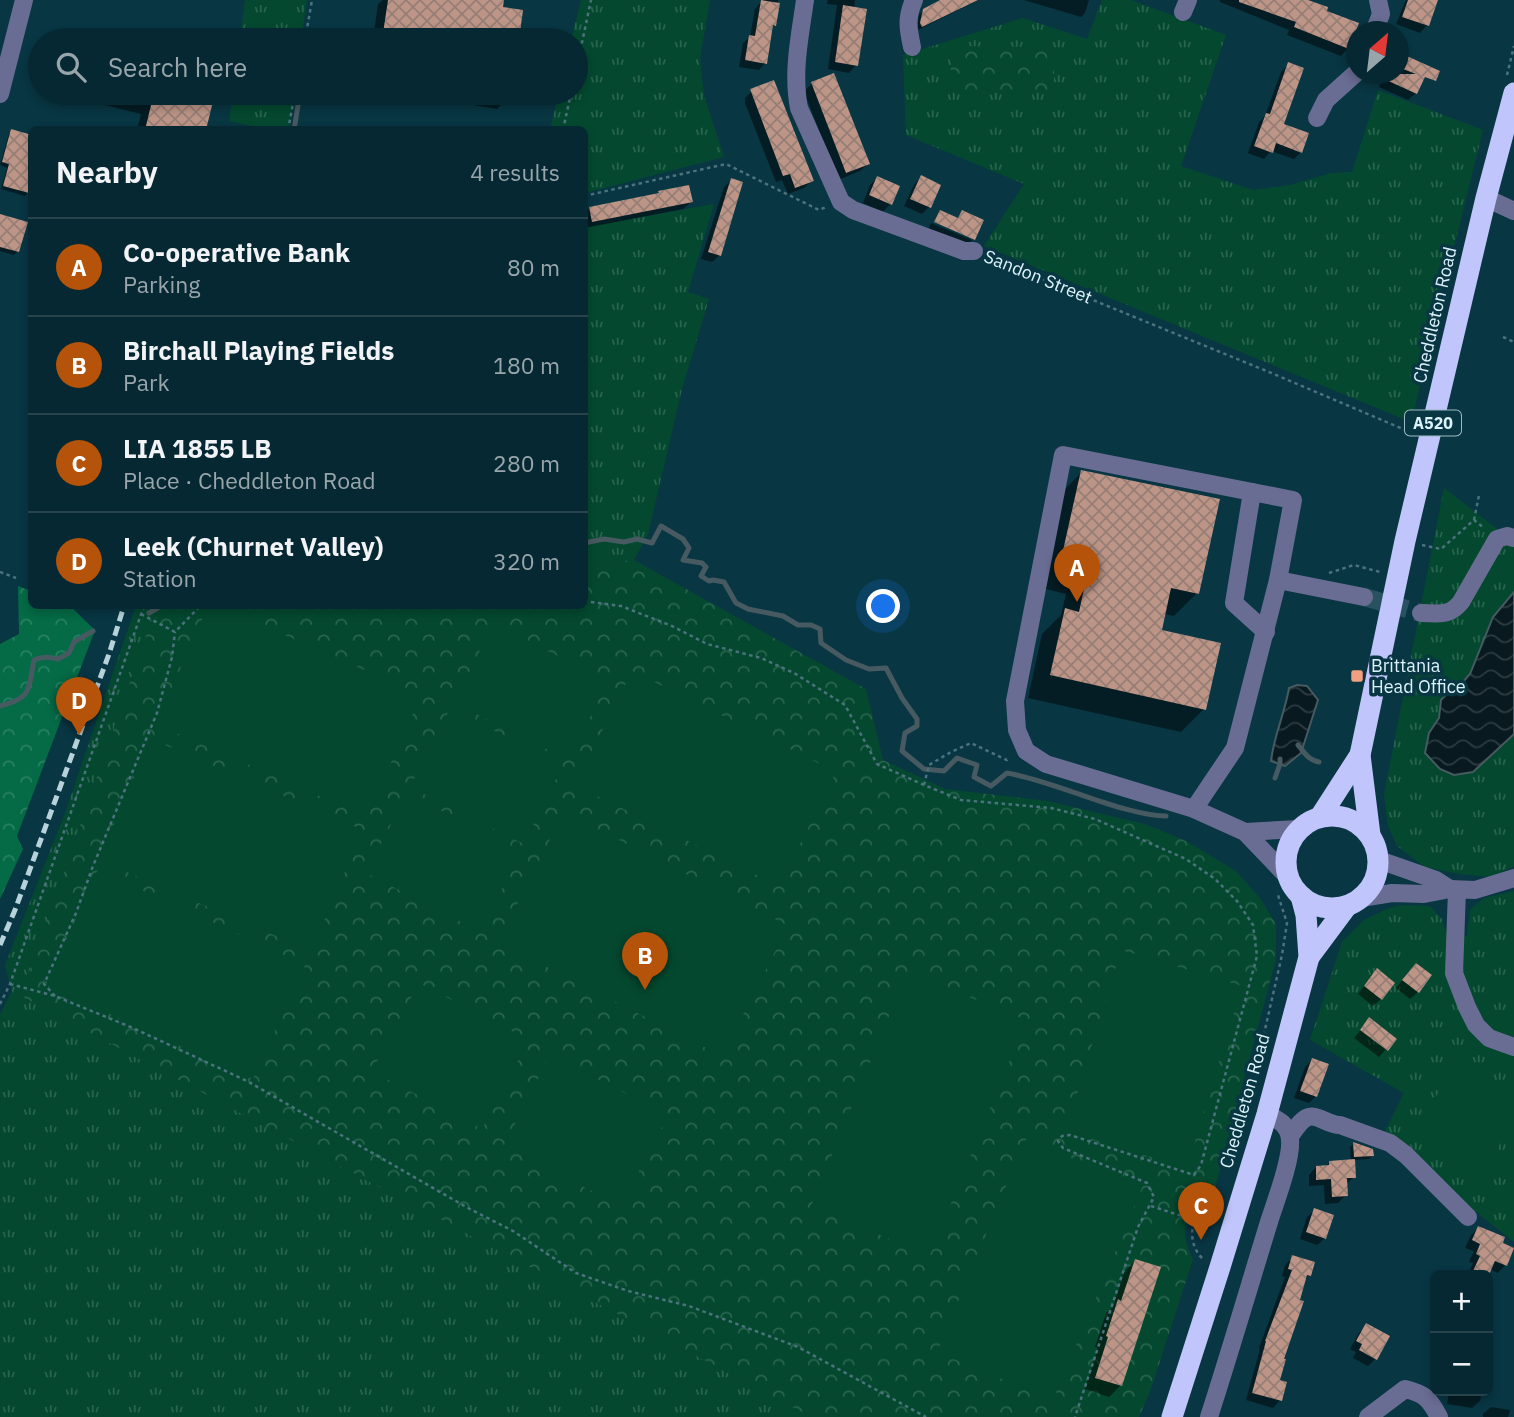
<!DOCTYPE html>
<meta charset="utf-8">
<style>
body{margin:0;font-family:"IBM Plex Sans",sans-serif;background:#0f303a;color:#f1f3f6}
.controls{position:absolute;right:21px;bottom:21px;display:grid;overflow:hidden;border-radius:10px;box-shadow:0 4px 10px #0003}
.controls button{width:63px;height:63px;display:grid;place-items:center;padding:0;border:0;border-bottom:2px solid #27444d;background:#062832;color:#f1f3f6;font:35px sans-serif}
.compass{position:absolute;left:1346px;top:21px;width:63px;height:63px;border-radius:50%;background:#062832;box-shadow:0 4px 10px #0003;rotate:28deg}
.you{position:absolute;left:884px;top:607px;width:24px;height:24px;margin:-18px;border:5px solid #fff;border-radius:50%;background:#1a73e8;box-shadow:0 0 0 10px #1a73e833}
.badge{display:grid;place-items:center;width:46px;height:46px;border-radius:50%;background:#b45309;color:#fff;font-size:23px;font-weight:700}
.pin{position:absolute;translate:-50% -58px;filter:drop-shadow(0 2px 4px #0008)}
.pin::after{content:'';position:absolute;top:37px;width:24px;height:21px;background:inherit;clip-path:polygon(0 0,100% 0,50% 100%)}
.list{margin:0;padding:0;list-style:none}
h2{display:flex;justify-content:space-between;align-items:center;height:91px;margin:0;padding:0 28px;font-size:30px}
h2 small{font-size:23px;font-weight:400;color:#98a6ac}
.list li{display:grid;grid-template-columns:46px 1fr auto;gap:21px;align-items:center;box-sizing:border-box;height:98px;padding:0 28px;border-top:2px solid #27444d}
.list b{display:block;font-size:26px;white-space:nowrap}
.list p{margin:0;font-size:23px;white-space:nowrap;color:#98a6ac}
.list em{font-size:23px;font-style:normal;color:#98a6ac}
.icon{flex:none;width:38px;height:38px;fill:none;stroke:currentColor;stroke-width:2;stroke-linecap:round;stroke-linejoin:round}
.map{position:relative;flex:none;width:1514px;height:1417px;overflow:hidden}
.search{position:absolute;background:#062832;box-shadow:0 4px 10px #0003;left:28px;top:28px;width:560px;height:77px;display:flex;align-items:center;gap:18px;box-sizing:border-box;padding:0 24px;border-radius:38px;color:#98a6ac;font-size:26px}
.panel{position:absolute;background:#062832;box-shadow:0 4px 10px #0003;left:28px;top:126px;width:560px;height:483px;border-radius:10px}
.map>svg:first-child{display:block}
.grass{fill:url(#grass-tufts)}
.forest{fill:url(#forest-crowns)}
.park{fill:url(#park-crowns)}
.pitch{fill:#04492f}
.water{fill:url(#water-waves);stroke:#485a61;stroke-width:2}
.shadow{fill:#0007}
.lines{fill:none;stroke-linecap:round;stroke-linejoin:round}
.stream{stroke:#485a61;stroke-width:5}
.building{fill:url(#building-cross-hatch)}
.minor-tunnel{stroke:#28525f;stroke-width:18;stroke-dasharray:18 9;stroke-linecap:butt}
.path{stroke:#4b727d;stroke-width:2.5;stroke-dasharray:3.5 3.5;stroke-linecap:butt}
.minor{stroke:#6a6d93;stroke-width:18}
.highway{stroke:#c0c5fc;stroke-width:21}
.rail{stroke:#b7d2da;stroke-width:5;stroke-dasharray:10 5;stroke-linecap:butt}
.poi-dot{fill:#f3a082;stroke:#083643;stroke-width:2.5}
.labels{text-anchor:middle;stroke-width:7;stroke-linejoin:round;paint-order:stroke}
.shield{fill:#083643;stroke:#9dbac4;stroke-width:2}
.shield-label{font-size:16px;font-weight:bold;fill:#ddf3fb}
.street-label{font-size:18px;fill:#ddf3fb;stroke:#083643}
.poi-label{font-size:18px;fill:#ddf3fb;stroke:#083643;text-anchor:start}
</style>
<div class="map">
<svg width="1514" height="1417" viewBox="0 0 1514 1417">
<defs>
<pattern id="grass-tufts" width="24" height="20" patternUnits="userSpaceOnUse" patternTransform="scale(1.75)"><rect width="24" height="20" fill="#04492f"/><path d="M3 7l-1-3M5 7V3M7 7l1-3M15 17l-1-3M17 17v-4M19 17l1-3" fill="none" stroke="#28644e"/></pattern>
<pattern id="forest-crowns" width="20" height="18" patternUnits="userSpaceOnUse" patternTransform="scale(1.75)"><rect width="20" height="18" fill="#046b46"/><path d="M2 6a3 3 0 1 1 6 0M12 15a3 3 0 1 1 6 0" fill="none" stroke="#288162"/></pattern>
<pattern id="park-crowns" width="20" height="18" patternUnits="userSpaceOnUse" patternTransform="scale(1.75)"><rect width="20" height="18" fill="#04492f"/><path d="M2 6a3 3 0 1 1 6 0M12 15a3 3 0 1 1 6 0" fill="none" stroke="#28644e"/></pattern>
<pattern id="water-waves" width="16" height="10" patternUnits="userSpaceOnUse" patternTransform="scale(1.75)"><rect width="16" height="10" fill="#08191f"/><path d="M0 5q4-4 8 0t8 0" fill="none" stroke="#2c3b40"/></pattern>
<pattern id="building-cross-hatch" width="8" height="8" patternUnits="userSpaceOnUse" patternTransform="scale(1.75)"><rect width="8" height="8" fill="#bc9587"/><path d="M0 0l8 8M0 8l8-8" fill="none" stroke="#977e75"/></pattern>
</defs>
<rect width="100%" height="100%" fill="#083643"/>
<g class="grass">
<path d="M 245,0 L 307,0 L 301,40 L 240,40 Z"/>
<path d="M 581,0 L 710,0 L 700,58 L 704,96 L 724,157 L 585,193 L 584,130 L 550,129 L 559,93 L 576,93 L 576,40 L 571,40 Z"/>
<path d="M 1102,0 L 1131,0 L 1226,35 L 1181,166 L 1253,190 L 1290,185 L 1331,173 L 1352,172 L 1378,90 L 1483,130 L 1411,422 L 984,246 L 1024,184 L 906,135 L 903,55 L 1023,18 L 1087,39 Z"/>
<path d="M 233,93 L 294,93 L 289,129 L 266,129 L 229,121 Z"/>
<path d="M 714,204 L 688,292 L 709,299 L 682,389 L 648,534 L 634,560 L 585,565 L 584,212 L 586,227 Z"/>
<path d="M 1444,488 L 1514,542 L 1514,866 L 1492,877 L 1459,874 L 1425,867 L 1397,846 L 1388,826 L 1384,794 Z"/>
<path d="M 136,606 L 181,606 L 151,621 L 21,996 L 811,1417 L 0,1417 L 0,1015 L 12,991 L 5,965 L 65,813 Z"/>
<path d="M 1514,891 L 1514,1242 L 1455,1195 L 1422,1159 L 1385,1131 L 1404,1093 L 1310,1040 L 1342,942 L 1364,920 L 1389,908 L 1402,905 L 1430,906 L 1442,919 L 1446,932 L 1467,936 L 1470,910 L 1484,898 Z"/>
</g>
<path class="forest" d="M 18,586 L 31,591 L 32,606 L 70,606 L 95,630 L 17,836 L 23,849 L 0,899 L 0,644 L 19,634 Z"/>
<g class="park">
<path d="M 951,46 L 1054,47 L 1054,91 L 951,90 Z"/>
<path d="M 634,560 L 866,689 L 883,760 L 945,789 L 1047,801 L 1145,824 L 1186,841 L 1236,871 L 1259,897 L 1276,924 L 1276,959 L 1213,1196 C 1183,1209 1178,1231 1193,1259 L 1151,1389 L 1139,1417 L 811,1417 L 21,996 L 151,621 L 181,606 L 584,606 L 585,565 Z"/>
</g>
<g class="pitch">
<path d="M 208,606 L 219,606 L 421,695 L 367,817 L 156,724 Z"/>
<path d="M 493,624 L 608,681 L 569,760 L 454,703 Z"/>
<path d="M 632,671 L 836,772 L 779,886 L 575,785 Z"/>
<path d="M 450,709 L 563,765 L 524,844 L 410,787 Z"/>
<path d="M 151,739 L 363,830 L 311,951 L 99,860 Z"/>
<path d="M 407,793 L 521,852 L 480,932 L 366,873 Z"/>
<path d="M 564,812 L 788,926 L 722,1056 L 498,942 Z"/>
<path d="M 98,870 L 305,965 L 253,1079 L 46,985 Z"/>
<path d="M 1121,950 L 1242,986 L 1187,1168 L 1066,1131 Z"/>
<path d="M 907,972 L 1026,1020 L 930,1255 L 811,1207 Z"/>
<path d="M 419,983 L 529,1040 L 482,1129 L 372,1071 Z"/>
<path d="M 550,1055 L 668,1115 L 621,1206 L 504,1146 Z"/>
<path d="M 1459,1059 L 1514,1092 L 1514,1121 L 1480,1177 L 1412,1135 Z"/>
<path d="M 1026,1139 L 1142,1188 L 1053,1400 L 937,1352 Z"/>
</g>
<g class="water">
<path d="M 1514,592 L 1514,734 L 1473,772 L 1454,775 L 1440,769 L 1425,753 L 1429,733 L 1439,718 L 1441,700 L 1449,692 L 1456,690 L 1470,674 L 1493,617 Z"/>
<path d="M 1297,685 L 1307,686 L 1318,700 L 1301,753 L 1285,766 L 1271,761 C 1274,735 1285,713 1289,688 Z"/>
</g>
<g class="shadow">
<path d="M 383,0 L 502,0 L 501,8 L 521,12 L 517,40 L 373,40 L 378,4 Z"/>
<path d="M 761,0 L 778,0 L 774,25 L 771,28 L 765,63 L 759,70 L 739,67 L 743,43 L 750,37 L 755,9 L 760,3 Z"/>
<path d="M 828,0 L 855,0 L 854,9 L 856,65 L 849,73 L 828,69 L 837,5 L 827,4 Z"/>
<path d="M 944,0 L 979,0 L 918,30 L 917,28 L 919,15 L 924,10 Z"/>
<path d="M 1024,0 L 1089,0 L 1085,13 L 1081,17 Z"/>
<path d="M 1220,0 L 1303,0 L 1325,12 L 1348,48 L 1341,56 L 1287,35 L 1289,30 L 1220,2 Z"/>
<path d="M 1406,0 L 1428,0 L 1427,25 L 1420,33 L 1396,24 Z"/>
<path d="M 1398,54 L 1427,68 L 1416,93 L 1408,100 L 1379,87 L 1381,82 L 1373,78 L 1375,74 L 1398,74 Z"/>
<path d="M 1289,64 L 1282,125 L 1301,152 L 1294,159 L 1271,151 L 1264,159 L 1248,153 L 1259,122 L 1265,116 L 1281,72 Z"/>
<path d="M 833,75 L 868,164 L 860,171 L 838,180 L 804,91 L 812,84 Z"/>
<path d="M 753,90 L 811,181 L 804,188 L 788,194 L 782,180 L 776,182 L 745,103 L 745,98 Z"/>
<path d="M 56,93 L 213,93 L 204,130 L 137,130 L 141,114 Z"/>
<path d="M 365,93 L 509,93 L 509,97 L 497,109 L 417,96 L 409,105 L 364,98 Z"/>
<path d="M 12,131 L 28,192 L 25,196 L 1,189 L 7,168 L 0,165 L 9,134 Z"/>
<path d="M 921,177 L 929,207 L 922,214 L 904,206 L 914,185 Z"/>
<path d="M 878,178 L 898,187 L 890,204 L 883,212 L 863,203 L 870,185 Z"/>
<path d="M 731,180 L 720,255 L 712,262 L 701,259 L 724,187 Z"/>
<path d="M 659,192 L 691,202 L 683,209 L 585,228 L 584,214 L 590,208 L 656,195 Z"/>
<path d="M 0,216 L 18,251 L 14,255 L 0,251 Z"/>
<path d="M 931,223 L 972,240 L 966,246 L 928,230 Z"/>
<path d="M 1082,472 L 1197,593 L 1174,616 L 1164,614 L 1160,631 L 1204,709 L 1181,732 L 1028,698 L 1042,634 L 1061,615 L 1066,594 L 1038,587 L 1058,496 Z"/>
<path d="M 1409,972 L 1418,992 L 1410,999 L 1396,988 Z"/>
<path d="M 1370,978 L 1381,999 L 1373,1006 L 1358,994 Z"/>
<path d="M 1369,1020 L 1395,1039 L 1379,1057 L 1354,1038 Z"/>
<path d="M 1312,1060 L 1316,1096 L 1309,1103 L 1294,1098 L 1305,1067 Z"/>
<path d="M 1353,1144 L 1372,1156 L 1369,1159 L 1353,1160 L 1354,1177 L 1345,1185 L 1346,1195 L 1338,1203 L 1325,1204 L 1324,1185 L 1309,1186 L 1309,1175 L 1316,1167 L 1325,1167 L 1329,1163 L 1351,1161 L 1350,1147 Z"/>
<path d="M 1315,1210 L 1325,1238 L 1317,1245 L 1300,1239 L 1307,1217 Z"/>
<path d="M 1478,1228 L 1500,1244 L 1505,1265 L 1498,1273 L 1490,1269 L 1487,1275 L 1468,1275 L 1473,1263 L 1469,1262 L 1474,1251 L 1465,1248 L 1471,1235 Z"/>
<path d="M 1293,1257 L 1309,1275 L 1304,1281 L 1281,1360 L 1278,1382 L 1280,1400 L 1273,1408 L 1246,1400 L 1260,1349 L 1259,1348 L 1285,1277 L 1282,1276 L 1285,1265 Z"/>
<path d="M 1135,1261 L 1121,1385 L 1109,1397 L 1085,1389 L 1098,1348 L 1095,1347 L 1106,1313 L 1113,1307 L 1124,1272 Z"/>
<path d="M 1367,1326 L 1375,1359 L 1368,1366 L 1353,1358 L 1356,1352 L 1350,1349 L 1359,1333 Z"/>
<path d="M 1449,1391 L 1482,1391 L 1480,1401 L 1472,1408 L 1447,1404 Z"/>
<path d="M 1491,1407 L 1510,1410 L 1508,1417 L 1483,1417 L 1483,1414 Z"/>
</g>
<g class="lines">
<g class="stream">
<path d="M 294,130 L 300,93"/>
<path d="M 584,543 L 604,539 L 624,542 L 637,539 L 652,543 L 661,526 L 683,539 L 689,548 L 683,560 L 702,563 L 706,567 L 701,576 L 709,581 L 713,580 L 724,582 L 736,603 L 748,609 L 783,616 L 798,625 L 811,625 L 820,629 L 821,643 L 846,660 L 869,669 L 886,668 L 902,698 L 917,719 L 917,726 L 905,733 L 902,751 L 924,769 L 944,771 L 957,758 L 977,765 L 974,777 L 991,786 L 1007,773 C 1045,780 1080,796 1118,807 C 1134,811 1149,816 1166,816"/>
<path d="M 149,613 L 161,606"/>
<path d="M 0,706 C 33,698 28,689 34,660 C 43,656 50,657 58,659 L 69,653 L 74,642 L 93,631"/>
<path d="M 1298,745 C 1305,753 1308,760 1319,762"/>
<path d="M 1275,778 L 1280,764 L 1280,759"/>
</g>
</g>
<g class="building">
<path d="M 388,0 L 504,0 L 503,7 L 523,10 L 519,40 L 382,40 Z"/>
<path d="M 761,0 L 780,3 L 776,26 L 773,25 L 767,64 L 745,60 L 749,35 L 755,36 Z"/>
<path d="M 940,0 L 978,0 L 922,27 L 920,23 L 923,9 Z"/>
<path d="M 1239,0 L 1308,0 L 1328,7 L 1327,11 L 1359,23 L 1349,49 L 1294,27 L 1296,22 L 1239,2 Z"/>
<path d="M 1408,0 L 1438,0 L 1429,26 L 1402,17 Z"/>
<path d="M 843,5 L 867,9 L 858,66 L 835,62 Z"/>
<path d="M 1398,52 L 1440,71 L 1436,81 L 1425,77 L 1417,94 L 1373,74 L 1416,74 L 1398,67 Z"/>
<path d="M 1288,62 L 1304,68 L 1284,124 L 1309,133 L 1302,153 L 1276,143 L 1273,153 L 1254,146 L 1266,113 L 1270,114 Z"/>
<path d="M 834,73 L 870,164 L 846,173 L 811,82 Z"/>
<path d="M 774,80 L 814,181 L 795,188 L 790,174 L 783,176 L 750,89 Z"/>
<path d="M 154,93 L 215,93 L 206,130 L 145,130 Z"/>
<path d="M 11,129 L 32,135 L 32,185 L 29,193 L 3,186 L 9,164 L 2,162 Z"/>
<path d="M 921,175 L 941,185 L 931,208 L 910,199 Z"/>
<path d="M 877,176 L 900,186 L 892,205 L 869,195 Z"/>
<path d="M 731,178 L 743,182 L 721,256 L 708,252 Z"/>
<path d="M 689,185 L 693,202 L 592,222 L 589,207 L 659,193 L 658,191 Z"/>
<path d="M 940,210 L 958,218 L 962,210 L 984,220 L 975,240 L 934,222 Z"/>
<path d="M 0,214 L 28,222 L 19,252 L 0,247 Z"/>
<path d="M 1081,470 L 1220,499 L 1199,594 L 1171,588 L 1162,630 L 1221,643 L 1206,710 L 1050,675 L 1065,608 L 1079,612 L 1088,570 L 1060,564 Z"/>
<path d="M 1416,963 L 1432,975 L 1419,993 L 1402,980 Z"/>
<path d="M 1377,968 L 1395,983 L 1382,1000 L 1364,986 Z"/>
<path d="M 1369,1017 L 1397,1039 L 1388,1051 L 1360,1030 Z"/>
<path d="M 1312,1058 L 1329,1064 L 1317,1097 L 1300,1091 Z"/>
<path d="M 1353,1142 L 1373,1149 L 1374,1156 L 1354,1157 Z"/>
<path d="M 1355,1159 L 1356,1178 L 1347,1178 L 1348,1196 L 1332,1197 L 1331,1179 L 1316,1180 L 1316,1166 L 1329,1165 L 1329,1161 Z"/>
<path d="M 1314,1208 L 1334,1215 L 1326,1239 L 1306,1232 Z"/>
<path d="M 1478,1226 L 1505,1237 L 1503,1243 L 1514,1248 L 1507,1266 L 1495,1261 L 1488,1277 L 1488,1275 L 1483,1275 L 1473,1271 L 1480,1256 L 1476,1254 L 1480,1244 L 1472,1240 Z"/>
<path d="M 1292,1255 L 1315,1262 L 1311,1276 L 1307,1275 L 1300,1300 L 1304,1301 L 1284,1359 L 1286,1359 L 1280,1380 L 1287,1382 L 1282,1401 L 1252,1393 L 1266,1341 L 1265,1341 L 1292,1270 L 1288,1269 Z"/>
<path d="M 1135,1259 L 1161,1267 L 1122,1386 L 1095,1378 L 1108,1337 L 1106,1336 L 1118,1299 L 1121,1301 Z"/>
<path d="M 1366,1323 L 1390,1336 L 1377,1360 L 1359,1350 L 1362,1344 L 1356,1341 Z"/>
</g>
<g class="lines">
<path class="minor-tunnel" d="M 1364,597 L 1421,613"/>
<g class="path">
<path d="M 305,40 L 312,0"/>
<path d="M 576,71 L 591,0"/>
<path d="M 1507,75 L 1514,46"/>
<path d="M 288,130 L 295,93"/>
<path d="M 563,130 L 571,93"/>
<path d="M 584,196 L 726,164 L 819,210 L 826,207"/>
<path d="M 990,258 L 1269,372 L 1410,432"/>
<path d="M 1503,337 L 1514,342"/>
<path d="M 1474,520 L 1479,495"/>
<path d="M 1422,545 L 1441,549 L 1474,520 L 1484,528"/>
<path d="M 0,572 L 16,578"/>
<path d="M 1329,573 L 1354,565 L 1380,572"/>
<path d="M 584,601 L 621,606 L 672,626 L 707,644 L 761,658 L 794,673 L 845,705 L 877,764 L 924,785 L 961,800 L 1051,808 L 1095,819 L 1186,859 L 1215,879 L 1237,901 L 1253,925 L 1257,956 L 1201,1165 L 1194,1175 L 1070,1135 L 1062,1136 L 1058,1141 L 1063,1148 L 1147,1183 L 1154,1197 L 1138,1227 L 1075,1417"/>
<path d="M 141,614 L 175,632 L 200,606"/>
<path d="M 924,785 L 929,765 L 951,752 L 971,743 L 1007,760 L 1010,758"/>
<path d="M 10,984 L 55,996 L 133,1028 L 247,1081 L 468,1208 L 513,1231 L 576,1273 L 628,1291 L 689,1306 L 798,1347 L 926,1417"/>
<path d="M 55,996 L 44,984 L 76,913 L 93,866 L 157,713 L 172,657 L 175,632"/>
<path d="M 0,1004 L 10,984 L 144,606"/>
<path d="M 1245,1117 L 1282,955 L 1287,923 L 1277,892"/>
<path d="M 1151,1206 L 1194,1220"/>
<path d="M 1202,1258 C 1188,1244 1190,1222 1202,1206 L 1221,1204"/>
</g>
<g class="minor">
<path d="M 805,0 C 800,36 792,72 799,108 L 841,202 L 853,210 L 964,251 L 974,251"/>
<path d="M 1183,12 L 1188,0"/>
<path d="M 1374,32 L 1381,14 L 1378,0"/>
<path d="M 912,47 C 908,28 906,18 914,0"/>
<path d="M 0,94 L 24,0"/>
<path d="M 1317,118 L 1326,100 L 1356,73"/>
<path d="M 1486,198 L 1514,211"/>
<path d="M 1252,492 L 1234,603 L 1266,632"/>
<path d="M 1278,580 L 1364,597"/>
<path d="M 1421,613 C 1439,613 1449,617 1461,602 L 1497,539 L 1507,536 L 1514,538"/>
<path d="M 1194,809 L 1046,764 L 1026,751 L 1017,730 L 1015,701 L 1063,455 L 1293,500 L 1278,580 L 1235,748 L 1194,809 L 1245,832 L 1288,877"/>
<path d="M 1245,832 L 1299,829"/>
<path d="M 1379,860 L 1436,880 L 1450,889"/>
<path d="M 1457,890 L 1454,973 L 1467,1007 L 1476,1025 L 1489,1038 L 1514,1047"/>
<path d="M 1361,898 L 1392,893 L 1424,894 L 1450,889 L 1475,890 L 1514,878"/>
<path d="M 1290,1136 C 1294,1131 1300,1121 1306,1118 C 1316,1112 1329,1126 1340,1125 L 1390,1143 L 1406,1155 L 1468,1217"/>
<path d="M 1209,1417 C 1230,1352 1249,1287 1269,1222 C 1275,1203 1292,1159 1290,1140 C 1289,1125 1279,1120 1267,1114"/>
<path d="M 1368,1417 L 1405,1389 C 1425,1394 1429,1398 1439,1417"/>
</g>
<g class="highway">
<circle cx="1332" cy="862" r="46"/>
<path d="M 1320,817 L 1360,755"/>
<path d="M 1370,835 L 1360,755 L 1405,541 L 1486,198 L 1514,93"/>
<path d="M 1309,957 L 1347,906"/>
<path d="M 1172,1417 L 1220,1267 L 1267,1114 L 1309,957 L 1306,915 L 1301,896"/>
</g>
<path class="rail" d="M 0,945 L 15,910 L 109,654 L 124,606"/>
</g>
<rect class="poi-dot" x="1350" y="669" width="14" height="14" rx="3.5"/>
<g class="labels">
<rect class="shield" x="1405" y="410.5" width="56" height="25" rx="5"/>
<g class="shield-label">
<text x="1433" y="429">A520</text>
</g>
<g class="street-label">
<text transform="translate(1038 277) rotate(22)" y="6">Sandon Street</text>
<text transform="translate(1435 315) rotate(-77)" y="6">Cheddleton Road</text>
<text transform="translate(1245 1101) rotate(-74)" y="6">Cheddleton Road</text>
</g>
<g class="poi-label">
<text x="1371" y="672">Brittania<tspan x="1371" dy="21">Head Office</tspan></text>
</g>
</g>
</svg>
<div class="controls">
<button>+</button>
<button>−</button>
</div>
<svg class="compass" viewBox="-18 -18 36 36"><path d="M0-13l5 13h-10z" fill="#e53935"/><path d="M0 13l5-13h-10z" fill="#98a6ac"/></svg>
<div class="you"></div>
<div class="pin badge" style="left:1077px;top:602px">A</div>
<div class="pin badge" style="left:645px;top:990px">B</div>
<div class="pin badge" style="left:1201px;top:1240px">C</div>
<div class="pin badge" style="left:79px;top:735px">D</div>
<div class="search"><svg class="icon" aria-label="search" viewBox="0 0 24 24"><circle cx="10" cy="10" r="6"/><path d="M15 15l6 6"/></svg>Search here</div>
<section class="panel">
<h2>Nearby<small>4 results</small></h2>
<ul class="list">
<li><span class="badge">A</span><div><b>Co-operative Bank</b><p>Parking</p></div><em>80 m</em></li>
<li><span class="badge">B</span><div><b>Birchall Playing Fields</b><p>Park</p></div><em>180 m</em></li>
<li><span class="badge">C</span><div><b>LIA 1855 LB</b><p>Place · Cheddleton Road</p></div><em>280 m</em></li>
<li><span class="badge">D</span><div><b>Leek (Churnet Valley)</b><p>Station</p></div><em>320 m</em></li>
</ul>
</section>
</div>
